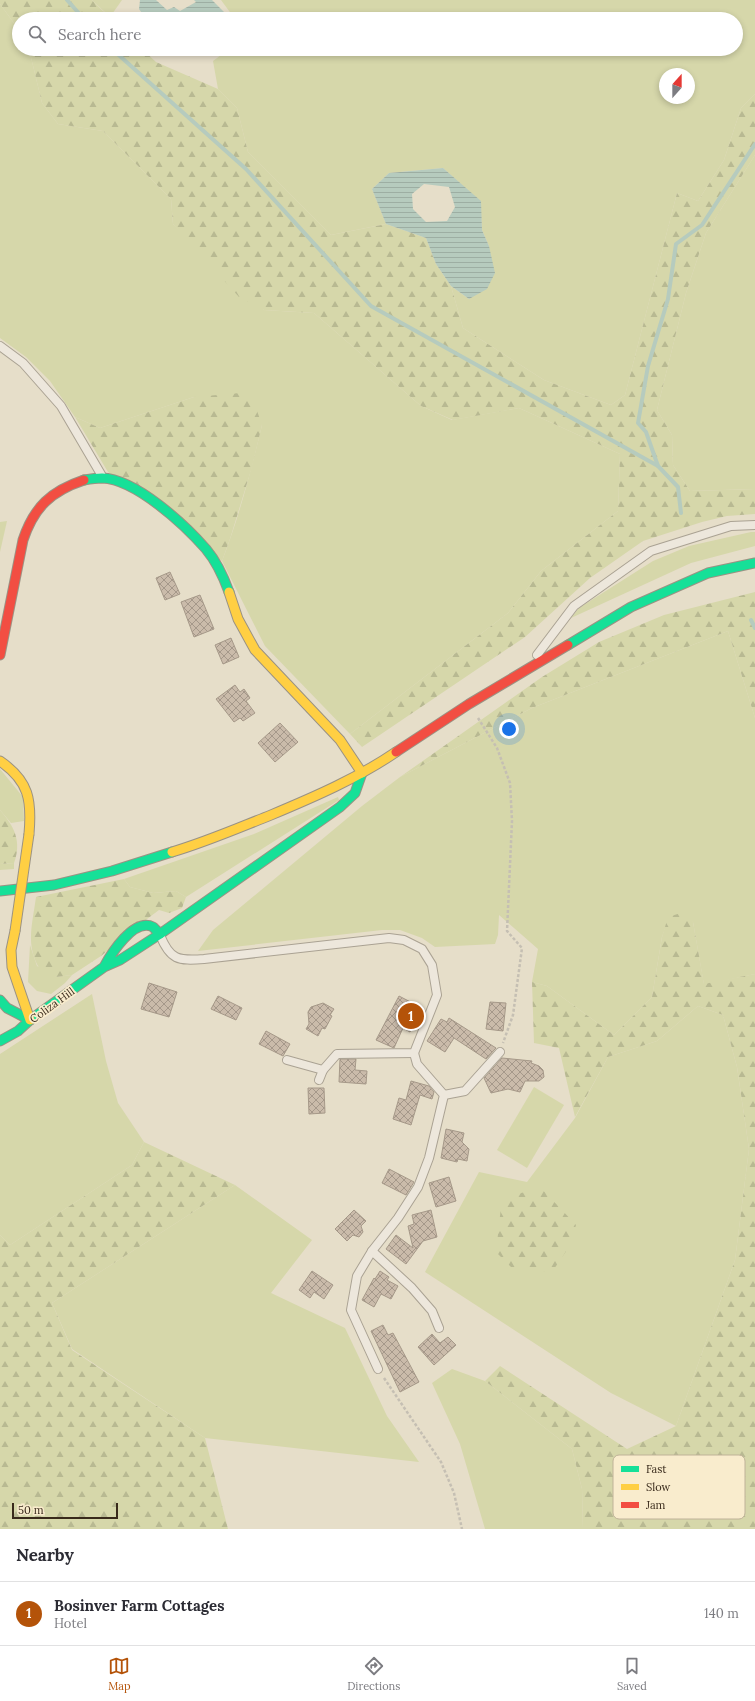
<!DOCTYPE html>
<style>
body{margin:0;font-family:Lora,serif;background:#f7f7f7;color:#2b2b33}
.compass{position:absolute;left:659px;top:68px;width:36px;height:36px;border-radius:50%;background:#fff;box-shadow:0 2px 6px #0003;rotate:21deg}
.scale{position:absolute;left:12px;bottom:10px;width:106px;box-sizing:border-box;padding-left:4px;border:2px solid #392a1b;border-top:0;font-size:11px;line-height:14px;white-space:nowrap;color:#392a1b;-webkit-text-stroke:3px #f9eccd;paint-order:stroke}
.you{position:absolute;left:509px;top:729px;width:14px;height:14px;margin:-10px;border:3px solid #fff;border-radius:50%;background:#1a73e8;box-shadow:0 0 0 6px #1a73e833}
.badge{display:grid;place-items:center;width:26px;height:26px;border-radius:50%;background:#b45309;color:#fff;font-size:13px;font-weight:700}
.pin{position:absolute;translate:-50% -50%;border:2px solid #fff;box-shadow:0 1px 4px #0006}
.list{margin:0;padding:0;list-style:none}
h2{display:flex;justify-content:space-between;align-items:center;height:52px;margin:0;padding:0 16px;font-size:17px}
h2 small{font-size:13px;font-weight:400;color:#7c7c81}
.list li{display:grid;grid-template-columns:26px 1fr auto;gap:12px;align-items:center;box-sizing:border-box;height:64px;padding:0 16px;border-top:1px solid #e1e1e2}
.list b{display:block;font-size:15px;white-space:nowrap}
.list p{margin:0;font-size:13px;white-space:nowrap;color:#7c7c81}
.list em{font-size:13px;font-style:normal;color:#7c7c81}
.icon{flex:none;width:22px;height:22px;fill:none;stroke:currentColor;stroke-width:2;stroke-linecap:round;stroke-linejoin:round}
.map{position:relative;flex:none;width:755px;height:1529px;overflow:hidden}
.search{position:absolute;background:#fff;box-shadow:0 2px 6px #0003;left:12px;right:12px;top:12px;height:44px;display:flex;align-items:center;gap:10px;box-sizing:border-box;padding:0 14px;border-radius:22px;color:#7c7c81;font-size:15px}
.sheet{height:116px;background:#fff}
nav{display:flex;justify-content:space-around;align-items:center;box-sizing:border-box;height:56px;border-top:1px solid #e1e1e2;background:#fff;font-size:11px;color:#7c7c81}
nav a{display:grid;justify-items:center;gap:2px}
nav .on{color:#b45309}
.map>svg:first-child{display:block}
.green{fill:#d6d7aa;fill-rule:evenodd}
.forest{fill:url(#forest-firs)}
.water{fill:url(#water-rules);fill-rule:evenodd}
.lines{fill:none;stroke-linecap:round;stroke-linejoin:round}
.stream{stroke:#b6cbbe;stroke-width:4}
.building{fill:url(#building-cross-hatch);stroke:#a69989}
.lane-casing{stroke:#aaa293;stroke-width:10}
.fast-casing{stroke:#9a9283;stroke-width:11}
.slow-casing{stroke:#9a9283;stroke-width:11}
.jam-casing{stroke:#9a9283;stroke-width:11}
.path{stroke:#c5bfb3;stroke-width:2.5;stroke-dasharray:3 2;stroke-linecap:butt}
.lane{stroke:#ede7dc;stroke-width:8}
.fast{stroke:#16e098;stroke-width:9}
.slow{stroke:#ffcf43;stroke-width:9}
.jam{stroke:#f24e42;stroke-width:9}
.slow-bridge-casing{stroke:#9a9283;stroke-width:11;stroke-linecap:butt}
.slow-bridge{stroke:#ffcf43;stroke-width:9}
.labels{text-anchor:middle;stroke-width:3.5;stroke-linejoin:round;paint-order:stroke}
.street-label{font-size:11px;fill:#392a1b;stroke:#f9eccd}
.key{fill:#f9eccd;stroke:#bfb298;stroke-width:1}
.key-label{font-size:11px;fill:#392a1b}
</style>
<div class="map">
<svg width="755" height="1529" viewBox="0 0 755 1529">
<defs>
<pattern id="forest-firs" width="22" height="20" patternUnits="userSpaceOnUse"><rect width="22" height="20" fill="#d6d7aa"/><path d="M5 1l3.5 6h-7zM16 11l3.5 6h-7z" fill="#b8b992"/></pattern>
<pattern id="water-rules" width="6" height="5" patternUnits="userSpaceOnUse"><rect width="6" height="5" fill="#b6cbbe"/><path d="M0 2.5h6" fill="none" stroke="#9daea3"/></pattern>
<pattern id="building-cross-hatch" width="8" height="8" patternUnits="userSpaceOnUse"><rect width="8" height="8" fill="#cabbaa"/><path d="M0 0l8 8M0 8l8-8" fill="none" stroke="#a5988a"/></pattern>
</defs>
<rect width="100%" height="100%" fill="#e6dec9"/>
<g class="green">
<path d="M 92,0 L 122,0 L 110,17 Z"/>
<path d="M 221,0 L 755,0 L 755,94 L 741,108 L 724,160 L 698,201 L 677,193 L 625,395 L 611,405 L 544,380 L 463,328 L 451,286 L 469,299 L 489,246 L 482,230 L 480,201 L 443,168 L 389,173 L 372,189 L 386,224 L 331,235 L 248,152 L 237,108 L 218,89 L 213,61 L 229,49 L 736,49 L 736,19 L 235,19 ZM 665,74 L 689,74 L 689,98 L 665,98 Z"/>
<path d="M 0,4 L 19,30 L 19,49 L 29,49 L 42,103 L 58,124 L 103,131 L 171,199 L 173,224 L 264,310 L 314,313 L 421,406 L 452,420 L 519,408 L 620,454 L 618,511 L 541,571 L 508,613 L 350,734 L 265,646 L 222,561 C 239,517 251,471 262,425 L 194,397 L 100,428 L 75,417 L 50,381 L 26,357 L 0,338 Z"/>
<path d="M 755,155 L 755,489 L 690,491 L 673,465 L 672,435 L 657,410 L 686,293 L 706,233 Z"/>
<path d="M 7,521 L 0,552 L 0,522 Z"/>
<path d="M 751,532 L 755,532 L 755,546 L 691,563 L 571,618 L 579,608 L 653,561 L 689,546 Z"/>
<path d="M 728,631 L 755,718 L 755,974 L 704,985 L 693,922 L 669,917 L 662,937 L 652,997 L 614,1035 L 547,986 L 532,982 L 538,949 L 499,915 L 498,935 L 495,944 L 435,947 L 422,938 L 400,930 L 382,930 L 198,951 L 213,930 L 362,806 L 400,777 L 532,708 Z"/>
<path d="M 0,769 L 23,797 L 24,821 L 11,823 L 0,810 Z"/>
<path d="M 338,797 L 339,800 L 186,897 L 176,891 L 153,893 L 130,887 L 124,879 L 254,834 Z"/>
<path d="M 14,863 L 14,869 L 0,870 L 0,864 Z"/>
<path d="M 30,945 L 37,966 L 56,977 L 72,975 L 65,983 L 51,994 L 37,991 L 28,982 Z"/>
<path d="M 92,994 L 106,1061 L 118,1103 L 144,1142 L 132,1165 L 10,1245 L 0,1235 L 0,1054 Z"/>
<path d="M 698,1006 L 723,1015 L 737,1067 L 749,1149 L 735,1260 L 676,1426 L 611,1393 L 425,1272 L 479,1172 L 527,1182 L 575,1118 L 608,1057 L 657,1041 Z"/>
<path d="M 534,1087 L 564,1105 L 527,1168 L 497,1150 Z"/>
<path d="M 235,1185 L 312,1240 L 271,1293 L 345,1328 L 387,1416 L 419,1462 L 205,1438 L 72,1349 L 52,1303 Z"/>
<path d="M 452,1369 L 485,1381 L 572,1449 L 582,1489 L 583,1529 L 485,1529 L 460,1444 L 432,1383 Z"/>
</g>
<g class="forest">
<path d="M 0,0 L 92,0 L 111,19 L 19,19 L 19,30 L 0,4 Z"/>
<path d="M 29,49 L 142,49 L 156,62 L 218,89 L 237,108 L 248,152 L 331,235 L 386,224 L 426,238 L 436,264 L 451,286 L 463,328 L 544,380 L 611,405 L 625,395 L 677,193 L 698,201 L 724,160 L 741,108 L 755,94 L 755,155 L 706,233 L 686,293 L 657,410 L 672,435 L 673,465 L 690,491 L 755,489 L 755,514 L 727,516 L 702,522 L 643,541 L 590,578 L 525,637 L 362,747 L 350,734 L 508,613 L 541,571 L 618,511 L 620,454 L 519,408 L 453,420 L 421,406 L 314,313 L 264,310 L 239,297 L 173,224 L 171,199 L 103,131 L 58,124 L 42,103 Z"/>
<path d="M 240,393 L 256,408 L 262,425 L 252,467 L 230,539 L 222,561 L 108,472 L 75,417 L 100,428 L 194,397 Z"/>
<path d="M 755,592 L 755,718 L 728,631 L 532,708 L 400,777 L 542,677 L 599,642 L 664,615 Z"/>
<path d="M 0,810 C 14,826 22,841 14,863 L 0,864 Z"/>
<path d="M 124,879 L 130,887 L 153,893 L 176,891 L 186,897 L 182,908 L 169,913 L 159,910 L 147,919 L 101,956 L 72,975 L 56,977 L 44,975 C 24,949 32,927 36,897 Z"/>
<path d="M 684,912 L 693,922 L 704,984 L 755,974 L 755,1529 L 583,1529 L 582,1489 L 572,1449 L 485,1381 L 500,1366 L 627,1449 L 676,1426 L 735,1260 L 749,1149 L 737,1067 L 723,1015 L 698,1006 L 657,1041 L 608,1057 L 575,1117 L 559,1048 L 534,1043 L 532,982 L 547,986 L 614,1035 L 652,997 L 662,937 L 668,917 Z"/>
<path d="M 144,1142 L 235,1185 L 52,1303 L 72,1350 L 205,1438 L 228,1529 L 0,1529 L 0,1235 L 10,1245 L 132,1165 Z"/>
<path d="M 541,1188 L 576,1225 L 569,1247 L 552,1272 L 512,1268 L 496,1252 L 501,1207 L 517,1194 Z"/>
</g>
<g class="water">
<path d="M 140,0 L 156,0 L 167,10 L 174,7 L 180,11 L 196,2 L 194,0 L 212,0 L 231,19 L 146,19 L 139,9 Z"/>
<path d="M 185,49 L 217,49 L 201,54 Z"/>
<path d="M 443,168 L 481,201 L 482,230 L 489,246 L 495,273 L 487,289 L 469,299 L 451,286 L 436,264 L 426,238 L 386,224 L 372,189 L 389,173 ZM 424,184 L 449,187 L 455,207 L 447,221 L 426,222 L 413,209 L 412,194 Z"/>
</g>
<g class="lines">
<g class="stream">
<path d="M 67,0 L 84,19"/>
<path d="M 112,49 L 246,169 L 371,306 L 658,466"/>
<path d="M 681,513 L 678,487 L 658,466 L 646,432 L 638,423 L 648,366 L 668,299 L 676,244 L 702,225 L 755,144"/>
<path d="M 751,620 L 755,628"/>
</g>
</g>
<g class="building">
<path d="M 170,572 L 180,594 L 165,600 L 156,578 Z"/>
<path d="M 200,595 L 214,629 L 194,637 L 181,602 Z"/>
<path d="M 231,638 L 239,657 L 223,664 L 215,645 Z"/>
<path d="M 235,685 L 240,692 L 244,689 L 250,698 L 246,701 L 255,713 L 243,721 L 240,718 L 234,722 L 216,699 Z"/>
<path d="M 280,723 L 298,742 L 275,762 L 258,743 Z"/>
<path d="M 149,983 L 177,992 L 169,1017 L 141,1009 Z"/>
<path d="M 218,996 L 242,1008 L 236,1020 L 211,1009 Z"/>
<path d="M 399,996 L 422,1008 L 410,1032 L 403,1028 L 394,1048 L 376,1040 Z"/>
<path d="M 490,1002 L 506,1003 L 503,1031 L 486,1029 Z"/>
<path d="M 323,1003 L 334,1009 L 330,1015 L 332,1016 L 325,1029 L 322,1028 L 318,1036 L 306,1029 L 309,1024 L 308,1012 L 311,1007 Z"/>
<path d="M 449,1018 L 496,1048 L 486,1059 L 454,1038 L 445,1052 L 427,1041 L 441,1019 L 447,1022 Z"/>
<path d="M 266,1031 L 290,1044 L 283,1056 L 259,1044 Z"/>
<path d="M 502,1058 L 532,1061 L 531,1063 L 539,1066 L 543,1070 L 544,1077 L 539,1081 L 525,1081 L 520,1092 L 508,1089 L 491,1093 L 484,1078 Z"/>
<path d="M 340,1059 L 356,1059 L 355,1070 L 367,1071 L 366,1084 L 339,1082 Z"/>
<path d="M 411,1081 L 429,1086 L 434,1092 L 432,1099 L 420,1095 L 411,1125 L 393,1119 L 399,1098 L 406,1100 Z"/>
<path d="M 308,1088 L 324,1088 L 325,1113 L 309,1114 Z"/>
<path d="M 446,1129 L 464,1133 L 462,1142 L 469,1149 L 467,1161 L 458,1159 L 457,1162 L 441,1158 Z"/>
<path d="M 389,1169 L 414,1182 L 406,1195 L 382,1183 Z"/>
<path d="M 449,1177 L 456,1201 L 436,1207 L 429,1183 Z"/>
<path d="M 354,1210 L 366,1221 L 361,1226 L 363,1232 L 359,1237 L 353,1235 L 347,1241 L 335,1229 Z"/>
<path d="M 431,1210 L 437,1237 L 423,1241 L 406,1264 L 386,1249 L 396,1235 L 413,1248 L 408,1226 L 414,1224 L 412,1215 Z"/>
<path d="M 312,1271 L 333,1285 L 324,1299 L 314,1292 L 310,1298 L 299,1290 Z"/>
<path d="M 380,1271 L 389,1277 L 387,1280 L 398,1286 L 391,1299 L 381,1294 L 374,1307 L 362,1300 L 374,1278 L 375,1279 Z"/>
<path d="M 383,1325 L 388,1335 L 393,1333 L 419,1382 L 400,1392 L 371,1331 Z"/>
<path d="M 432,1334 L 440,1343 L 448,1337 L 456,1345 L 434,1365 L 418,1347 Z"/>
</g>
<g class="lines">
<defs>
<g id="lane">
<path d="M 0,346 L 23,363 L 61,406 L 102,476"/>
<path d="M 537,655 L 574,606 L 651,551 L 731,526 L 755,525"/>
<path d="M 160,935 C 170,960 178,961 204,959 L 389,938 L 404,940 L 422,949 L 432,965 L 437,995 L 414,1053 L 337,1054 L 323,1070 L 287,1060"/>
<path d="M 319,1080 L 323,1070"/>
<path d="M 444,1095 L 465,1091 L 500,1052"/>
<path d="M 372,1251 L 412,1288 L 432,1311 L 439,1328"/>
<path d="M 378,1369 L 351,1310 L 357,1276 L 372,1251 L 398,1218 L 418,1187 L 429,1158 L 444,1095 L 417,1064 L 414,1053"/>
</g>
<g id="fast">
<path d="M 84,480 C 90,479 97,478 102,478 C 136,479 185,525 206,549 C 216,561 224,578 229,592"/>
<path d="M 568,645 L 631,607 L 708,573 L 755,563"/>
<path d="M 0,891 L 54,885 L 112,871 L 172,852"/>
<path d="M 160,934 L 340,807 L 355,793 L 362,773"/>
<path d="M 0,1000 L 7,1008 L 30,1020"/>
<path d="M 0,1041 L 18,1031 L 30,1020 L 104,967 L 120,960 L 160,934 C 158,932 155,929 153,927 C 134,917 111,954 104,967"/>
</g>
<g id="slow">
<path d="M 229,592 L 238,619 L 255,650 L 340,740 L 362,773"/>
<path d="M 0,761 C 29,781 32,800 29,834"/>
<path d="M 172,852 C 206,842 238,828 271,815 C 314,797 358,778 396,752"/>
<path d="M 15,931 L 11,950 L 12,967 L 30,1020"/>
</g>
<g id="jam">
<path d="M 0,655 L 23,540 C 34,507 51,491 84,480"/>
<path d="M 396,752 L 469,704 L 568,645"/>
</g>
</defs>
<use href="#lane" class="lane-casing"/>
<use href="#fast" class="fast-casing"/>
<use href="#slow" class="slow-casing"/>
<use href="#jam" class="jam-casing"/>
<g class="path">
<path d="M 478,718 L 497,748 L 510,783 L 512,821 L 507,931 L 522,948 L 513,1015 L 503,1043"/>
<path d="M 384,1378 L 441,1462 L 454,1493 L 462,1529"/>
</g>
<use href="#lane" class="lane"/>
<use href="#fast" class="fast"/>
<use href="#slow" class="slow"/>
<use href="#jam" class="jam"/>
<defs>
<path id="slow-bridge" d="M 15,931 L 29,834"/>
</defs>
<use href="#slow-bridge" class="slow-bridge-casing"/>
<use href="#slow-bridge" class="slow-bridge"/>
</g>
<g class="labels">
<g class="street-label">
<text transform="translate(52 1005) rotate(-36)" y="4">Coliza Hill</text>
</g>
</g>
<rect x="613" y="1455" width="132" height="64" rx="6" class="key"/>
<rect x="621" y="1466" width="18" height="6" fill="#16e098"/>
<rect x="621" y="1484" width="18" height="6" fill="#ffcf43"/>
<rect x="621" y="1502" width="18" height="6" fill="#f24e42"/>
<g class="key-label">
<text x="646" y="1473">Fast</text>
<text x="646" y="1491">Slow</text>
<text x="646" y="1509">Jam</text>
</g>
</svg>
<svg class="compass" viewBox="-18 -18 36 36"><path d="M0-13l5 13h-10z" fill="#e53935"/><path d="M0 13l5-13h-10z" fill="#7c7c81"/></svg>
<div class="scale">50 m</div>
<div class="you"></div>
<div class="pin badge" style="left:411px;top:1016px">1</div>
<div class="search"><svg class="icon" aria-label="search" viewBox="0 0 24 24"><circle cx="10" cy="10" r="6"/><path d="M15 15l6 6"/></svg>Search here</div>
</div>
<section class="sheet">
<h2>Nearby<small></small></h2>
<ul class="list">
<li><span class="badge">1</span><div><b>Bosinver Farm Cottages</b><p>Hotel</p></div><em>140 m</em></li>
</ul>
</section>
<nav>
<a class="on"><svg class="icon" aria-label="map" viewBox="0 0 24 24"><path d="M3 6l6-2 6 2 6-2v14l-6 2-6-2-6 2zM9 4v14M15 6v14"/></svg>Map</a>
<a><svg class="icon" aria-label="directions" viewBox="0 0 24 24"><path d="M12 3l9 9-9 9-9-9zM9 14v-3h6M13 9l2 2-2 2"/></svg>Directions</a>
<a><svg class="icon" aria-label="saved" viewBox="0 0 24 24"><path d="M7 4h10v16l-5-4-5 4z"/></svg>Saved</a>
</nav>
